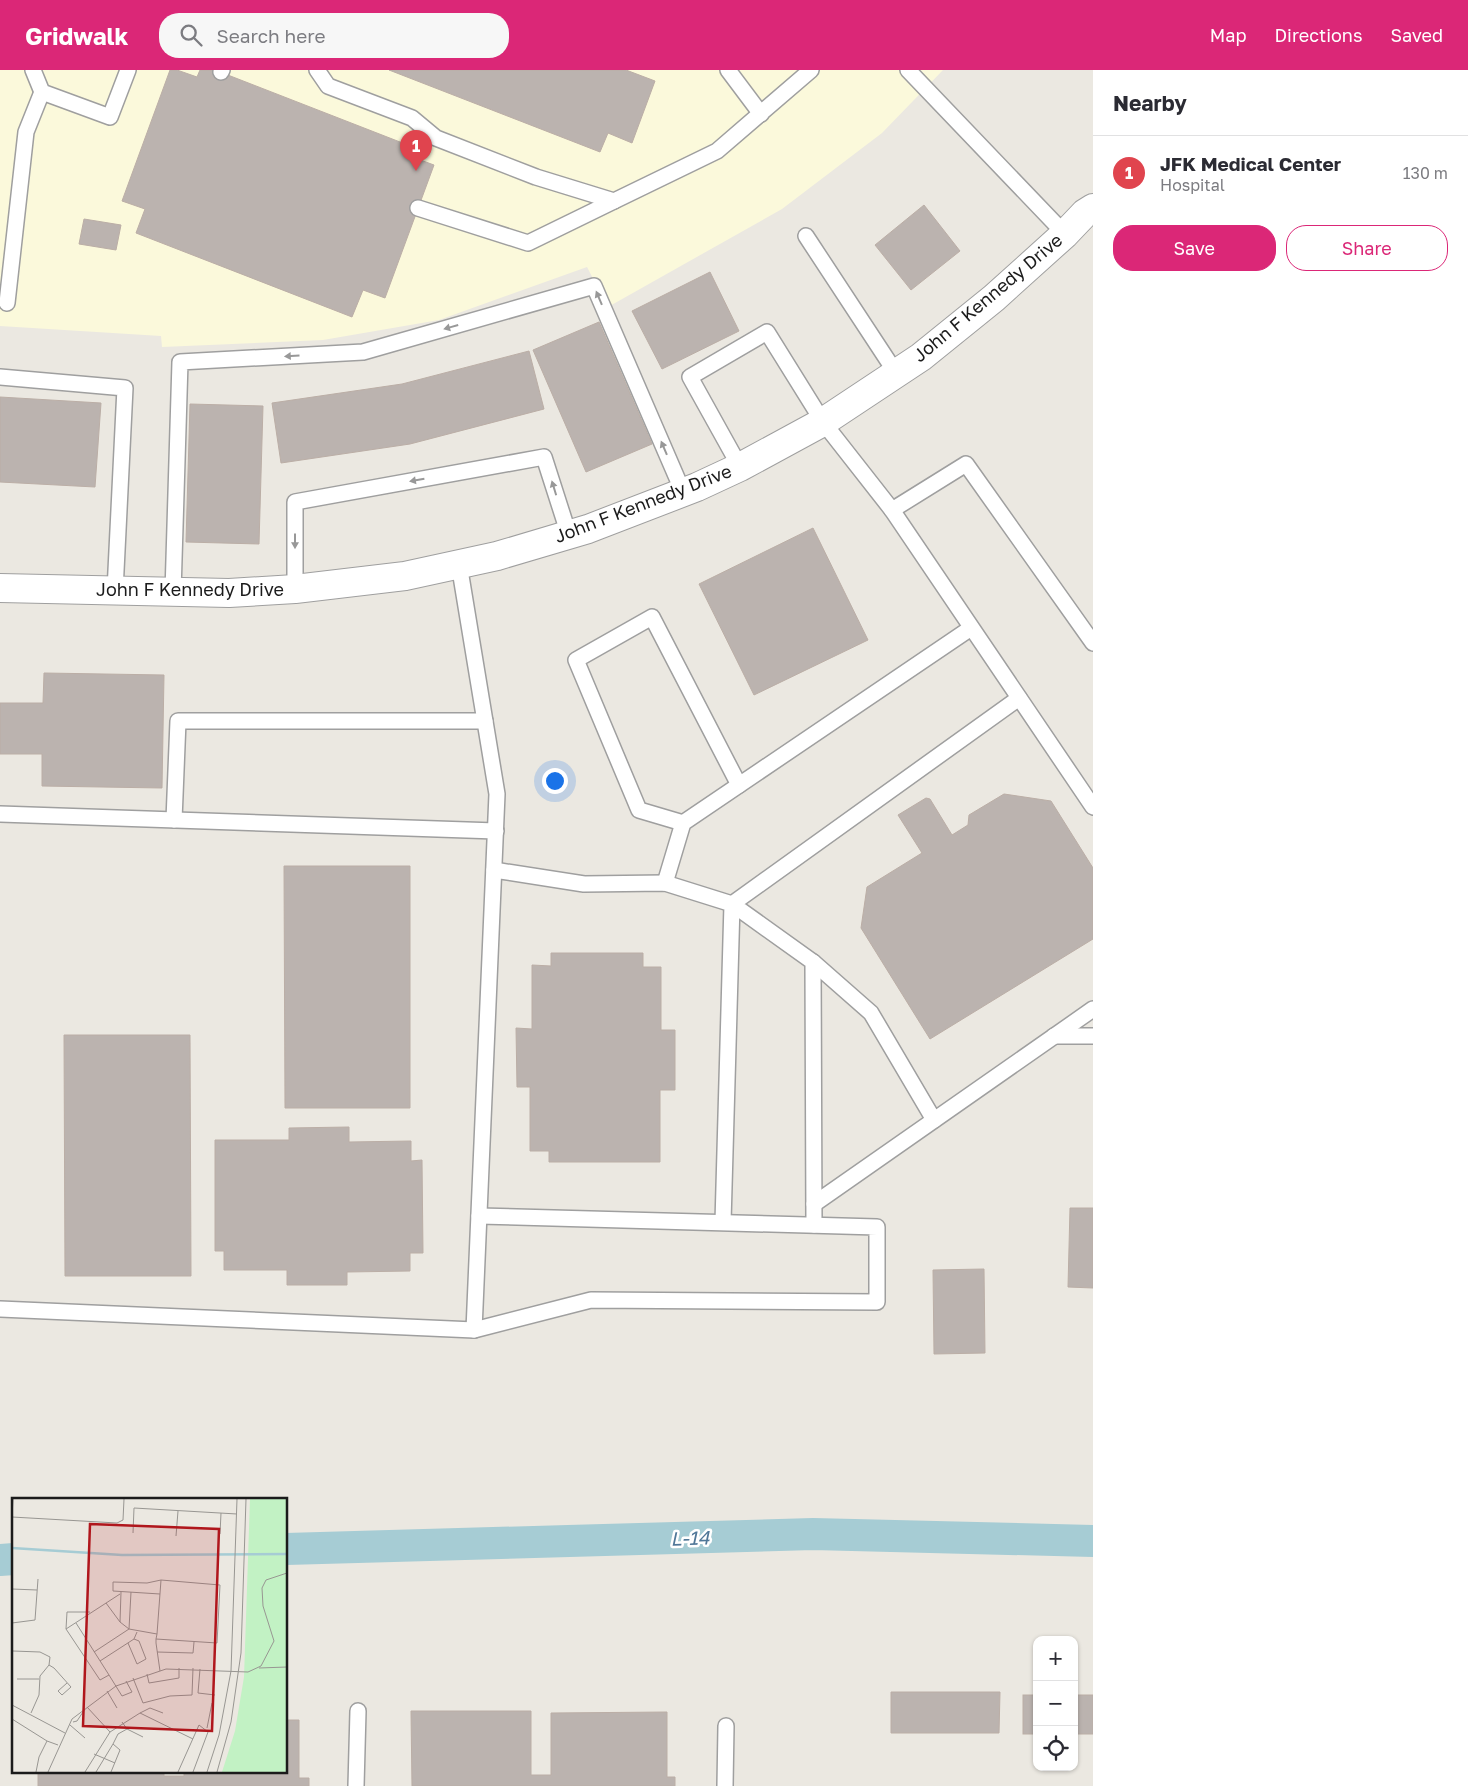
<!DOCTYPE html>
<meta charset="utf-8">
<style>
body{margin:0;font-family:"Golos Text",sans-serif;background:#f7f7f7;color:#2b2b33}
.controls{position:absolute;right:15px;bottom:15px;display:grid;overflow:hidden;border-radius:10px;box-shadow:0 1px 4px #0004}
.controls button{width:45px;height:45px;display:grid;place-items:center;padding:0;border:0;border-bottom:1px solid #e1e1e2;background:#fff;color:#2b2b33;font:25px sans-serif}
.you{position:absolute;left:554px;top:710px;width:18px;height:18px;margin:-12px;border:4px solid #fff;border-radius:50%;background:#1a73e8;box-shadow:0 0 0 8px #1a73e833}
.badge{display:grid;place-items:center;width:32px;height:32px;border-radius:50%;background:#db2777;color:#fff;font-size:16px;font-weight:700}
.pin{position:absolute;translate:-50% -41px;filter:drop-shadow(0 1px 2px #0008)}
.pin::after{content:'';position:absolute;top:26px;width:18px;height:15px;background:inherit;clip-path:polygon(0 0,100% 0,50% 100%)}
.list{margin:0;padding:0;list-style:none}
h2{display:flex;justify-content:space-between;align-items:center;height:65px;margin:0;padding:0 20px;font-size:21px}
h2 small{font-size:16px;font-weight:400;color:#7c7c81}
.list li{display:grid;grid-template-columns:32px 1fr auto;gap:15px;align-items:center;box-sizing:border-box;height:75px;padding:0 20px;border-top:1px solid #e1e1e2}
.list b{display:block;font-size:19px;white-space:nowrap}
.list p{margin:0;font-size:16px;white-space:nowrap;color:#7c7c81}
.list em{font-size:16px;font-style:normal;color:#7c7c81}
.actions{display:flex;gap:10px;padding:15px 20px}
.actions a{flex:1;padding:11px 0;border:1px solid #db2777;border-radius:20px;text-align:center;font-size:18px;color:#db2777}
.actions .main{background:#db2777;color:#fff}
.icon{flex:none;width:28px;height:28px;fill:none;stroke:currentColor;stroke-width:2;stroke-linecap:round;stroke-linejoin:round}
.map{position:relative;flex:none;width:1093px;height:1716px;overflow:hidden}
header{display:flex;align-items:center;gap:30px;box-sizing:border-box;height:70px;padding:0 25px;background:#db2777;color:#fff}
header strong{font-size:24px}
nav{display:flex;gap:28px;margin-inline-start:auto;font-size:18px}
.search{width:350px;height:45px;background:#f7f7f7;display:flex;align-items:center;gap:12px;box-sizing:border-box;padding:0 18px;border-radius:20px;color:#7c7c81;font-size:19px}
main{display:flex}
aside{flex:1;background:#fff}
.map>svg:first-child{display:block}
.education{fill:#fbf9db}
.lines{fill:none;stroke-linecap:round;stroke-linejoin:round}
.canal{stroke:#a6ccd4;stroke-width:32}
.building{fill:#bbb3af;stroke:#bbaea6}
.lane-casing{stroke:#9f9f9f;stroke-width:18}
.street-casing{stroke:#9f9f9f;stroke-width:30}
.lane{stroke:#fff;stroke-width:15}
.street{stroke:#fff;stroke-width:28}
.oneway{fill:#989898}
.labels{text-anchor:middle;stroke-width:5;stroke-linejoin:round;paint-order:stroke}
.street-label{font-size:18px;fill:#1b1b1b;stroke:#fff}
.water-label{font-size:19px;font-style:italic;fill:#507798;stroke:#fff}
.inset-river{fill:none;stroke:#a6ccd4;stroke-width:2.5}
.inset-road{fill:none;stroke:#989692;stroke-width:1}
.view{fill:#b0161c;fill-opacity:0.15;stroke:#b0161c;stroke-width:2.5}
.inset-edge{fill:none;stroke:#1b1b1b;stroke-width:2.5}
</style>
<header>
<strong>Gridwalk</strong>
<div class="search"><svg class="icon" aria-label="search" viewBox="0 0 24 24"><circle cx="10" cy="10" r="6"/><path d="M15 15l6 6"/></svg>Search here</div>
<nav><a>Map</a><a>Directions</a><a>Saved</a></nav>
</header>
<main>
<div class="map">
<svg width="1093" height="1716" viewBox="0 0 1093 1716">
<rect width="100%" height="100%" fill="#ebe8e1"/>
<path class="education" d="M 0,0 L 943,0 L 882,63 L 782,139 L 608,237 L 587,197 L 439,250 L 323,270 L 162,277 L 161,266 L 0,256 Z"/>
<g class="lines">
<g class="canal">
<path d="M 286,1479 L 813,1464 L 1093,1471"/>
<path d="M 0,1490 L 14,1489"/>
</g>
</g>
<g class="building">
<path d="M 170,0 L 177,0 L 197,7 L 200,0 L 215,0 L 418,79 L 415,88 L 434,95 L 385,228 L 363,220 L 352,247 L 136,163 L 145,139 L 122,131 Z"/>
<path d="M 389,0 L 626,0 L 655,11 L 632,73 L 608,63 L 600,82 Z"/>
<path d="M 924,135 L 960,181 L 911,220 L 875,175 Z"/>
<path d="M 84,149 L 121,155 L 116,180 L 79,174 Z"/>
<path d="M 710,202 L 739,261 L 662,299 L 632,241 Z"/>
<path d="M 599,252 L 652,374 L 586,402 L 533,280 Z"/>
<path d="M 529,281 L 544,339 L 410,374 L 281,393 L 272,333 L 402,314 Z"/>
<path d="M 0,327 L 101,333 L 95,417 L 0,412 Z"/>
<path d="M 190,334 L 263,336 L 259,474 L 186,472 Z"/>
<path d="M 813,458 L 868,570 L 754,625 L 699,514 Z"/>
<path d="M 44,603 L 164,605 L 162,718 L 42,716 L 42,684 L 0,684 L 0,633 L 43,633 Z"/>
<path d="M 1004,724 L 1051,731 L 1093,798 L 1093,869 L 930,969 L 861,858 L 867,817 L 922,783 L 898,745 L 926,728 L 930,729 L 952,765 L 968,755 L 969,745 Z"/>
<path d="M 284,796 L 410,796 L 410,1038 L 285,1038 Z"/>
<path d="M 551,883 L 643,883 L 643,897 L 661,897 L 661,960 L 675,960 L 675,1020 L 660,1020 L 660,1092 L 549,1092 L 549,1081 L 530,1081 L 530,1017 L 517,1017 L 516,958 L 532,959 L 532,895 L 551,896 Z"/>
<path d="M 64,965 L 190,965 L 191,1206 L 65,1206 Z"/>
<path d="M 349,1057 L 349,1072 L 411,1071 L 411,1091 L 422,1090 L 423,1183 L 410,1183 L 410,1201 L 347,1202 L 347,1215 L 287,1215 L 287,1200 L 224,1200 L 224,1181 L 215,1181 L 215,1070 L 289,1070 L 289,1058 Z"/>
<path d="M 1070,1138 L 1093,1138 L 1093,1218 L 1068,1217 Z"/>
<path d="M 984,1199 L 985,1283 L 934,1284 L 933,1200 Z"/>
<path d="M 891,1622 L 1000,1622 L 999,1663 L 891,1663 Z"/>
<rect x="1023" y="1625" width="14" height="39"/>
<rect x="1074" y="1625" width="19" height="39"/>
<path d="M 411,1641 L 531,1641 L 531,1705 L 551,1705 L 551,1643 L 667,1642 L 667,1707 L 675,1707 L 675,1716 L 412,1716 Z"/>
<path d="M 286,1650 L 299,1650 L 299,1708 L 309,1708 L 309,1716 L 38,1716 L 38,1702 L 164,1702 L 164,1706 L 184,1706 L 184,1702 L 286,1702 Z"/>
</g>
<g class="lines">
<defs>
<g id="lane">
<path d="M 33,0 L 42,22 L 110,47 L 128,0"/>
<path d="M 317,0 L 328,16 L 412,48 L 436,68 L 536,107 L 614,131 L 717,81 L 811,0"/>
<path d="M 728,0 L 761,44"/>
<path d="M 908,0 L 1065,164"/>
<path d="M 221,2 L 222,0"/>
<path d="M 418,138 L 528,173 L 614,131"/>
<path d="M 806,166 L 896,303"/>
<path d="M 7,233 L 26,62 L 42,22"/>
<path d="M 0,307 L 125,318 L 115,521"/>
<path d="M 740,397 L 690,307 L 767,262 L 823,352 L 892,440 L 966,394 L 1093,573"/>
<path d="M 892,440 L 1093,737"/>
<path d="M 295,519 L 295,432 L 544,387 L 569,465"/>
<path d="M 173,522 L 180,292 L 363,282 L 594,216 L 683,422"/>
<path d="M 0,744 L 496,761"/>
<path d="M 174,750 L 178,651 L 485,651"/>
<path d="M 683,753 L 639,740 L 576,590 L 652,547 L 739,715"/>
<path d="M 494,800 L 584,814 L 665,813 L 732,834 L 723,1152"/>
<path d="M 665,813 L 683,753 L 971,558"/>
<path d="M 813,892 L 871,943 L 934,1050"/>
<path d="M 1054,966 L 1093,966"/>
<path d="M 814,1134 L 1093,939"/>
<path d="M 814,1155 L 813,892 L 732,834 L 1019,628"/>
<path d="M 0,1239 L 474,1260 L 497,724 L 459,494"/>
<path d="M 474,1260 L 591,1230 L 877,1232 L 877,1157 L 479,1146"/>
<path d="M 356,1716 L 358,1641"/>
<path d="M 725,1716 L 726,1656"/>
</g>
<path id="street" d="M 0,518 L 229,523 L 295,519 L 405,506 L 497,486 L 588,459 L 697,417 L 740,397 L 823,352 L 921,287 L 994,228 L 1065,164 L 1085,143 L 1093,138"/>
</defs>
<use href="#lane" class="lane-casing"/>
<use href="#street" class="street-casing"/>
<use href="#lane" class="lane"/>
<use href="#street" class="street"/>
</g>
<defs><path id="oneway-solid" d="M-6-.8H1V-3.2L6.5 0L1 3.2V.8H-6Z" transform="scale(1.25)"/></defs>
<g class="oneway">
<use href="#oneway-solid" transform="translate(599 228) rotate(-113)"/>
<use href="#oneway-solid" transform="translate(451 257) rotate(164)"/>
<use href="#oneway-solid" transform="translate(292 286) rotate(177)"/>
<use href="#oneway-solid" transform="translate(664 378) rotate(-113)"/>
<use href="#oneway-solid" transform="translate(417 410) rotate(170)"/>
<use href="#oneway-solid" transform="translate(554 418) rotate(-107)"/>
<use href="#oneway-solid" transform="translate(295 471) rotate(90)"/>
</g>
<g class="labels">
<g class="street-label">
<text transform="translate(988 228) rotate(-40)" y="6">John F Kennedy Drive</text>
<text transform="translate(643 434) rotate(-21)" y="6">John F Kennedy Drive</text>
<text x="190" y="526">John F Kennedy Drive</text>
</g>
<g class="water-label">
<text transform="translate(690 1468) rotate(-2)" y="7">L-14</text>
</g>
</g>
<g transform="translate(12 1428)">
<rect width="275" height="275" fill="#ebe8e1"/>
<path d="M 238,1 L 275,1 L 275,274 L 210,274 L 223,233 L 232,179 Z" fill="#c2f2c4"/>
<path class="inset-river" d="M 0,50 L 110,57 L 275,56"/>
<path class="inset-road" d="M 0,19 L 105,25 L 111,22 L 112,1M 0,19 L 1,1M 121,35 L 122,10 L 225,16M 208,36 L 209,15M 164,38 L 166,13M 0,91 L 25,92M 119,94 L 117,131 L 145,136M 108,96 L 54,131 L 88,182 L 97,177 L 110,198 L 120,194 L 114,183M 148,96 L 101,93 L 101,84 L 135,85 L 149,82M 94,105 L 108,124M 0,125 L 23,122 L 26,81M 64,125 L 97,177M 54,131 L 55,114 L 78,114M 144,141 L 205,145 L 208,87 L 149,82 L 145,136 L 144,141 L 144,145 L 148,173M 116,145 L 125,166 L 134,161 L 127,143 L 122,141M 1,153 L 28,154 L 38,159 L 37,167 L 28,178 L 27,197 L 19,215M 82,154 L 117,131 L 108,124 L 109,94M 145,154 L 181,155 L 182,144M 88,163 L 122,141 L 125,134M 37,167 L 42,170 L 59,189 L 50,197 L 46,193 L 55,185M 247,170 L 275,169M 188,171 L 186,195 L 203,197M 135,176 L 137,185 L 167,180 L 167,170M 121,180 L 131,205 L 158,198 L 180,197 L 181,170M 5,181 L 27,181M 95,193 L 105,210M 0,207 L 53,235M 75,209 L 98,234 L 128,215 L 181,241M 128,215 L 138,210 L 151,215M 0,221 L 35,243M 61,224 L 65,223 L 73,211M 110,224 L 115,231 L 131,239M 58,227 L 73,240M 195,230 L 200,205M 101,246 L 106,236 L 115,231M 82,256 L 103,265M 24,274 L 27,259 L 35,243 L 46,247M 36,274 L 60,221 L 104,188 L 154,171 L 236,174 L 249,168 L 262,143 L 251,108 L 250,90 L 254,82 L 275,75M 73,274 L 98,234M 84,274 L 101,246 L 108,252 L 99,274M 166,274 L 187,227 L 196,234 L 181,274M 195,274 L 207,237 L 219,173 L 225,1M 205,274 L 219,224 L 229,155 L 234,1"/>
<path class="view" d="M 78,26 L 207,31 L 200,233 L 71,228 Z"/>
<rect width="275" height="275" class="inset-edge"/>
</g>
</svg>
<div class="controls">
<button>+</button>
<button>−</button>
<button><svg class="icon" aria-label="locate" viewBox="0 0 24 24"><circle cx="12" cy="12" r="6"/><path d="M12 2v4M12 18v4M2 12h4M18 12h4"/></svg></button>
</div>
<div class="you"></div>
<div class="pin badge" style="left:416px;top:101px;background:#e0444e">1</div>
</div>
<aside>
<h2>Nearby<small></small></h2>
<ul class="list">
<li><span class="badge" style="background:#e0444e">1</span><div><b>JFK Medical Center</b><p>Hospital</p></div><em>130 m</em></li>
</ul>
<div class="actions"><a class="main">Save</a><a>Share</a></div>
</aside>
</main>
